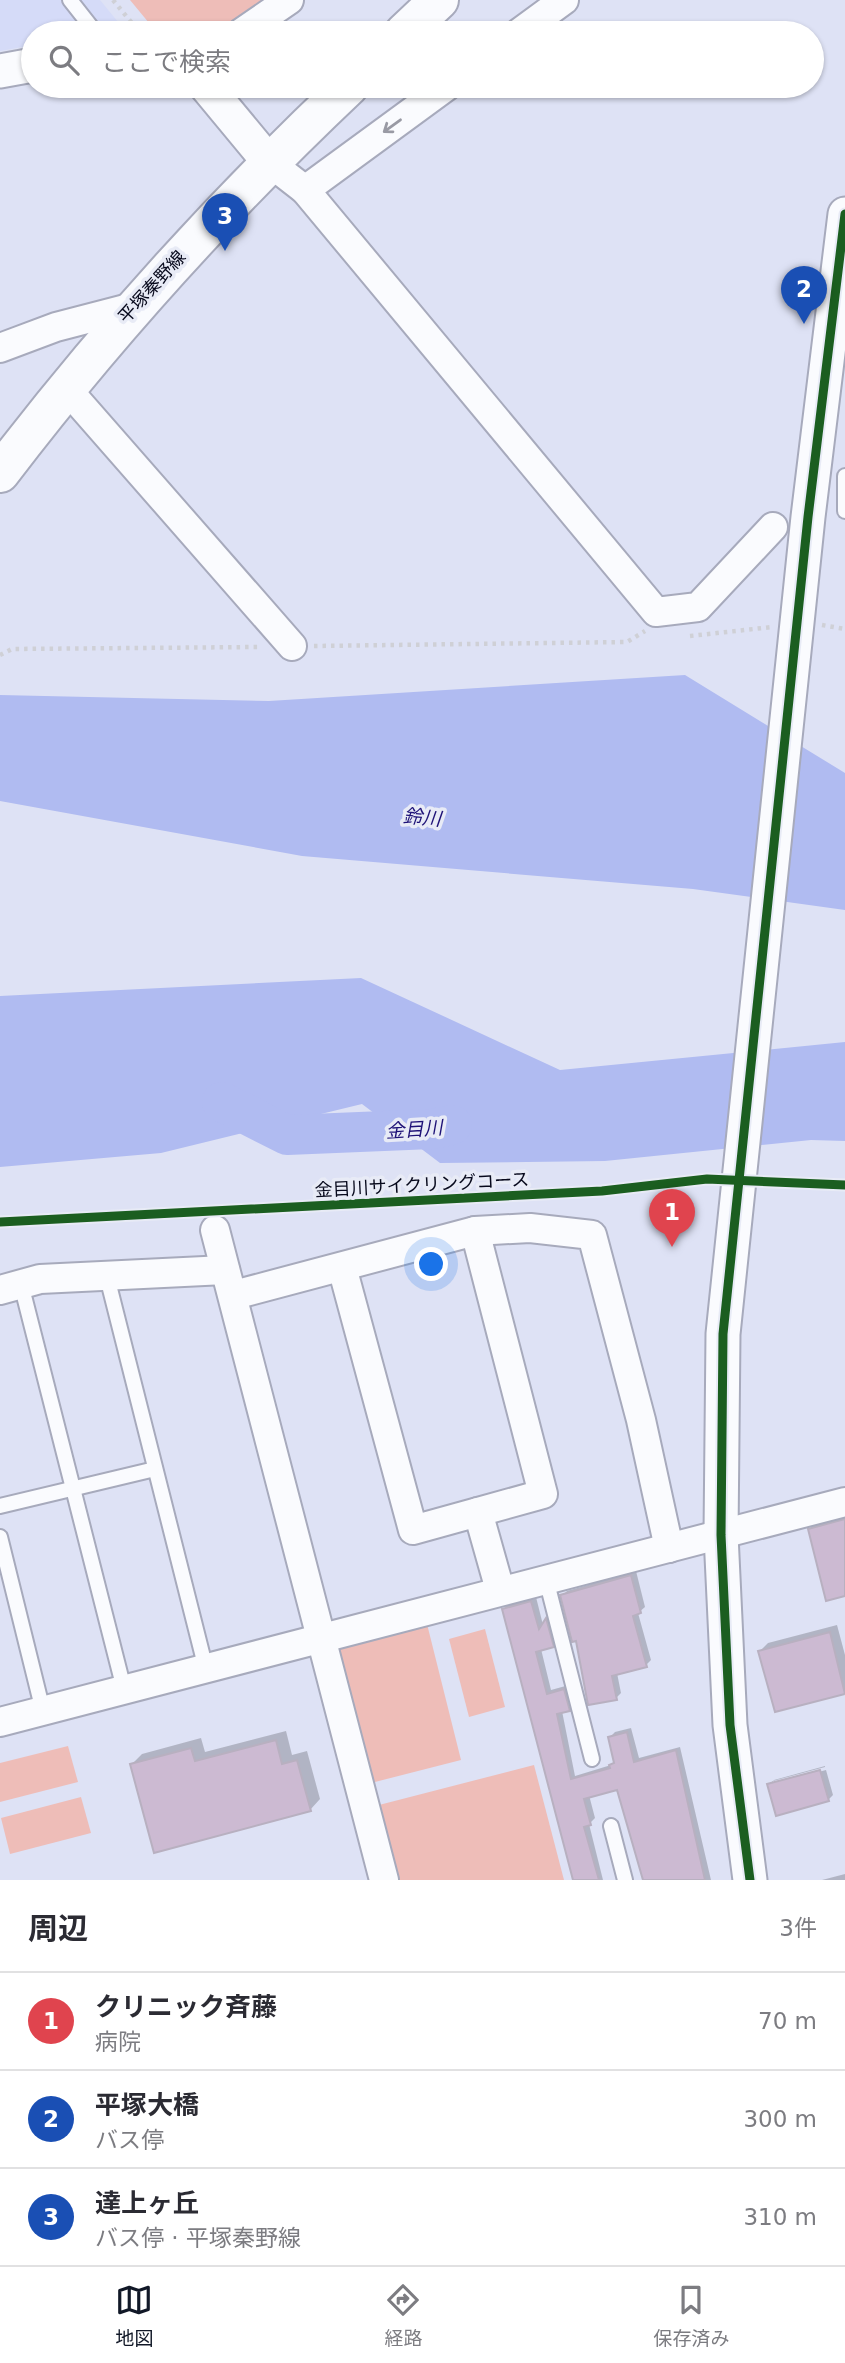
<!DOCTYPE html>
<html lang="ja">
<meta charset="utf-8">
<style>
body{margin:0;font-family:"DejaVu Sans","Noto Sans JP",sans-serif;background:#f7f7f7;color:#2b2b33}
.you{position:absolute;left:432px;top:1265px;width:24px;height:24px;margin:-18px;border:5px solid #fff;border-radius:50%;background:#1a73e8;box-shadow:0 0 0 10px #1a73e833}
.badge{display:grid;place-items:center;width:46px;height:46px;border-radius:50%;background:#111827;color:#fff;font-size:23px;font-weight:700}
.pin{position:absolute;translate:-50% -58px;filter:drop-shadow(0 2px 4px #0008)}
.pin::after{content:'';position:absolute;top:37px;width:24px;height:21px;background:inherit;clip-path:polygon(0 0,100% 0,50% 100%)}
.list{margin:0;padding:0;list-style:none}
h2{display:flex;justify-content:space-between;align-items:center;height:91px;margin:0;padding:0 28px;font-size:30px}
h2 small{font-size:23px;font-weight:400;color:#7c7c81}
.list li{display:grid;grid-template-columns:46px 1fr auto;gap:21px;align-items:center;box-sizing:border-box;height:98px;padding:0 28px;border-top:2px solid #e1e1e2}
.list b{display:block;font-size:26px;white-space:nowrap}
.list p{margin:0;font-size:23px;white-space:nowrap;color:#7c7c81}
.list em{font-size:23px;font-style:normal;color:#7c7c81}
.icon{flex:none;width:38px;height:38px;fill:none;stroke:currentColor;stroke-width:2;stroke-linecap:round;stroke-linejoin:round}
.map{position:relative;flex:none;width:845px;height:1880px;overflow:hidden}
.search{position:absolute;background:#fff;box-shadow:0 2px 5px #0004;left:21px;right:21px;top:21px;height:77px;display:flex;align-items:center;gap:18px;box-sizing:border-box;padding:0 24px;border-radius:38px;color:#7c7c81;font-size:26px}
.sheet{height:385px;background:#fff}
nav{display:flex;justify-content:space-around;align-items:center;box-sizing:border-box;height:98px;border-top:2px solid #e1e1e2;background:#fff;font-size:19px;color:#7c7c81}
nav a{display:grid;justify-items:center;gap:4px}
nav .on{color:#111827}
.map>svg:first-child{display:block}
.built{fill:#d5dbf8}
.green{fill:#eebdb8}
.water{fill:#b0bbf1}
.shadow{fill:#0003}
.lines{fill:none;stroke-linecap:round;stroke-linejoin:round}
.river{stroke:#b0bbf1;stroke-width:40}
.building{fill:#ccbad2;stroke:#b8b0c0;stroke-width:2}
.service-casing{stroke:#a7aabc;stroke-width:18}
.minor-casing{stroke:#a7aabc;stroke-width:32}
.tertiary-casing{stroke:#a7aabc;stroke-width:37}
.primary-casing{stroke:#a7aabc;stroke-width:42}
.path{stroke:#cfd0d6;stroke-width:4.5;stroke-dasharray:3.5 5;stroke-linecap:butt}
.service{stroke:#fafbfe;stroke-width:14}
.minor{stroke:#fafbfe;stroke-width:28}
.tertiary{stroke:#fafbfe;stroke-width:33}
.primary{stroke:#fafbfe;stroke-width:38}
.cycleway-casing{stroke:#e8ebf6;stroke-width:13}
.cycleway{stroke:#1b5e20;stroke-width:9}
.oneway{stroke:#999aa4}
.labels{text-anchor:middle;stroke-width:7;stroke-linejoin:round;paint-order:stroke}
.street-label{font-size:18px;fill:#07091c;stroke:#e8ebf6}
.water-label{font-size:19px;font-style:italic;fill:#1e1277;stroke:#e8ebf6}
</style>
<div class="map">
<svg width="845" height="1880" viewBox="0 0 845 1880">
<rect width="100%" height="100%" fill="#dee2f5"/>
<path class="built" d="M 0,0 L 100,0 L 118,22 L 78,33 L 33,33 L 33,45 L 0,51 Z"/>
<g class="green">
<path d="M 130,0 L 277,0 C 250,19 221,41 186,33 C 173,30 163,23 149,23 Z"/>
<path d="M 427,1624 L 461,1760 L 371,1783 L 336,1646 Z"/>
<path d="M 485,1629 L 505,1707 L 469,1717 L 449,1639 Z"/>
<path d="M 68,1746 L 78,1782 L 0,1802 L 0,1763 Z"/>
<path d="M 534,1765 L 564,1880 L 398,1880 L 379,1805 Z"/>
<path d="M 81,1797 L 91,1833 L 10,1854 L 1,1818 Z"/>
</g>
<g class="water">
<path d="M 685,675 L 845,773 L 845,910 L 693,889 L 302,856 L 0,801 L 0,695 L 269,701 Z"/>
<path d="M 361,978 L 560,1070 L 845,1042 L 845,1141 L 811,1140 L 605,1161 L 440,1163 L 362,1104 L 161,1153 L 0,1167 L 0,996 Z"/>
</g>
<g class="shadow">
<path d="M 845,1514 L 845,1594 L 810,1529 L 818,1522 Z"/>
<path d="M 636,1571 L 645,1607 L 638,1613 L 651,1660 L 646,1665 L 617,1673 L 621,1693 L 616,1698 L 577,1639 L 562,1596 L 567,1591 Z"/>
<path d="M 536,1597 L 543,1625 L 551,1615 L 558,1641 L 541,1649 L 551,1690 L 569,1685 L 574,1704 L 562,1711 L 575,1776 L 611,1765 L 616,1761 L 610,1737 L 615,1732 L 631,1728 L 639,1758 L 680,1747 L 711,1880 L 643,1880 L 619,1788 L 589,1795 L 595,1818 L 589,1824 L 603,1880 L 575,1880 L 504,1609 L 508,1604 Z"/>
<path d="M 837,1625 L 845,1655 L 845,1692 L 776,1710 L 760,1651 L 768,1643 Z"/>
<path d="M 286,1731 L 292,1755 L 307,1751 L 320,1799 L 310,1810 L 132,1764 L 142,1754 L 201,1738 L 205,1752 Z"/>
<path d="M 825,1766 L 825,1767 L 773,1781 L 774,1780 Z"/>
<path d="M 826,1770 L 833,1795 L 828,1800 L 769,1784 L 773,1781 L 773,1784 Z"/>
<path d="M 845,1874 L 845,1880 L 822,1880 Z"/>
</g>
<g class="lines">
<path class="river" d="M 222,1102 L 287,1135 L 432,1129 L 452,1125"/>
</g>
<g class="building">
<path d="M 845,1519 L 845,1596 L 826,1601 L 808,1529 Z"/>
<path d="M 631,1575 L 641,1613 L 633,1616 L 647,1667 L 612,1676 L 617,1700 L 588,1705 L 576,1641 L 572,1642 L 560,1595 Z"/>
<path d="M 531,1601 L 539,1629 L 546,1618 L 554,1647 L 536,1652 L 547,1694 L 564,1689 L 570,1711 L 557,1714 L 571,1779 L 610,1768 L 609,1765 L 614,1763 L 608,1737 L 627,1732 L 634,1762 L 676,1750 L 705,1880 L 643,1880 L 617,1790 L 584,1799 L 591,1825 L 584,1827 L 599,1880 L 573,1880 L 502,1609 Z"/>
<path d="M 830,1632 L 845,1694 L 775,1712 L 758,1651 Z"/>
<path d="M 276,1740 L 282,1764 L 297,1760 L 311,1811 L 154,1853 L 130,1764 L 191,1748 L 195,1761 Z"/>
<path d="M 820,1770 L 829,1801 L 776,1816 L 767,1784 Z"/>
</g>
<g class="lines">
<defs>
<g id="service">
<path d="M 70,0 L 96,33"/>
<path d="M 845,511 L 845,476"/>
<path d="M 107,1277 L 206,1669"/>
<path d="M 21,1284 L 124,1689"/>
<path d="M 0,1506 L 155,1469"/>
<path d="M 0,1537 L 43,1711"/>
<path d="M 546,1579 L 592,1759"/>
<path d="M 611,1826 L 625,1880"/>
</g>
<g id="minor">
<path d="M 241,33 L 289,0"/>
<path d="M 519,33 L 564,0"/>
<path d="M 269,162 L 305,190 L 447,86"/>
<path d="M 305,190 L 656,612 L 698,607 L 773,527"/>
<path d="M 0,348 L 56,327 L 133,307"/>
<path d="M 66,388 L 292,646"/>
<path d="M 215,1230 L 384,1880"/>
<path d="M 475,1231 L 543,1494 L 478,1512"/>
<path d="M 342,1267 L 413,1530 L 478,1512 L 500,1590"/>
<path d="M 0,1290 L 40,1279 L 225,1270"/>
<path d="M 234,1295 L 475,1231 L 530,1228 L 592,1235 L 641,1420 L 669,1548"/>
<path d="M 0,1722 L 845,1502"/>
</g>
<g id="tertiary">
<path d="M 0,71 L 33,65"/>
<path d="M 206,86 L 269,162"/>
<path d="M 750,1880 L 730,1725 L 721,1535 L 723,1334 L 808,517 L 845,214"/>
</g>
<g id="primary">
<path d="M 404,33 L 439,0"/>
<path d="M 0,473 C 106,334 222,206 349,86"/>
</g>
</defs>
<use href="#service" class="service-casing"/>
<use href="#minor" class="minor-casing"/>
<use href="#tertiary" class="tertiary-casing"/>
<use href="#primary" class="primary-casing"/>
<g class="path">
<path d="M 113,0 L 140,33"/>
<path d="M 822,625 L 845,629"/>
<path d="M 690,636 L 772,627"/>
<path d="M 314,646 L 627,642 L 645,631"/>
<path d="M 0,655 L 12,649 L 260,647"/>
</g>
<use href="#service" class="service"/>
<use href="#minor" class="minor"/>
<use href="#tertiary" class="tertiary"/>
<use href="#primary" class="primary"/>
<defs>
<g id="cycleway">
<path d="M 0,1222 L 602,1191 L 707,1179 L 845,1185"/>
<path d="M 750,1880 L 730,1725 L 721,1535 L 723,1334 L 808,517 L 845,214"/>
</g>
</defs>
<use href="#cycleway" class="cycleway-casing"/>
<use href="#cycleway" class="cycleway"/>
</g>
<defs><path id="oneway-shaft" d="M-6 0H5M1.5-3L5.5 0L1.5 3" fill="none" stroke-width="1.6" stroke-linecap="round" stroke-linejoin="round" transform="scale(1.75)"/></defs>
<use class="oneway" href="#oneway-shaft" transform="translate(392 126) rotate(144)"/>
<g class="labels">
<g class="street-label">
<text transform="translate(152 287) rotate(-48)" y="6">平塚秦野線</text>
<text transform="translate(422 1185) rotate(-3)" y="6">金目川サイクリングコース</text>
</g>
<g class="water-label">
<text transform="translate(422 817) rotate(5)" y="7">鈴川</text>
<text transform="translate(414 1129) rotate(-4)" y="7">金目川</text>
</g>
</g>
</svg>
<div class="you"></div>
<div class="pin badge" style="left:672px;top:1247px;background:#e0444e">1</div>
<div class="pin badge" style="left:804px;top:324px;background:#1a4fb4">2</div>
<div class="pin badge" style="left:225px;top:251px;background:#1a4fb4">3</div>
<div class="search"><svg class="icon" aria-label="search" viewBox="0 0 24 24"><circle cx="10" cy="10" r="6"/><path d="M15 15l6 6"/></svg>ここで検索</div>
</div>
<section class="sheet">
<h2>周辺<small>3件</small></h2>
<ul class="list">
<li><span class="badge" style="background:#e0444e">1</span><div><b>クリニック斉藤</b><p>病院</p></div><em>70 m</em></li>
<li><span class="badge" style="background:#1a4fb4">2</span><div><b>平塚大橋</b><p>バス停</p></div><em>300 m</em></li>
<li><span class="badge" style="background:#1a4fb4">3</span><div><b>達上ヶ丘</b><p>バス停 · 平塚秦野線</p></div><em>310 m</em></li>
</ul>
</section>
<nav>
<a class="on"><svg class="icon" aria-label="map" viewBox="0 0 24 24"><path d="M3 6l6-2 6 2 6-2v14l-6 2-6-2-6 2zM9 4v14M15 6v14"/></svg>地図</a>
<a><svg class="icon" aria-label="directions" viewBox="0 0 24 24"><path d="M12 3l9 9-9 9-9-9zM9 14v-3h6M13 9l2 2-2 2"/></svg>経路</a>
<a><svg class="icon" aria-label="saved" viewBox="0 0 24 24"><path d="M7 4h10v16l-5-4-5 4z"/></svg>保存済み</a>
</nav>
